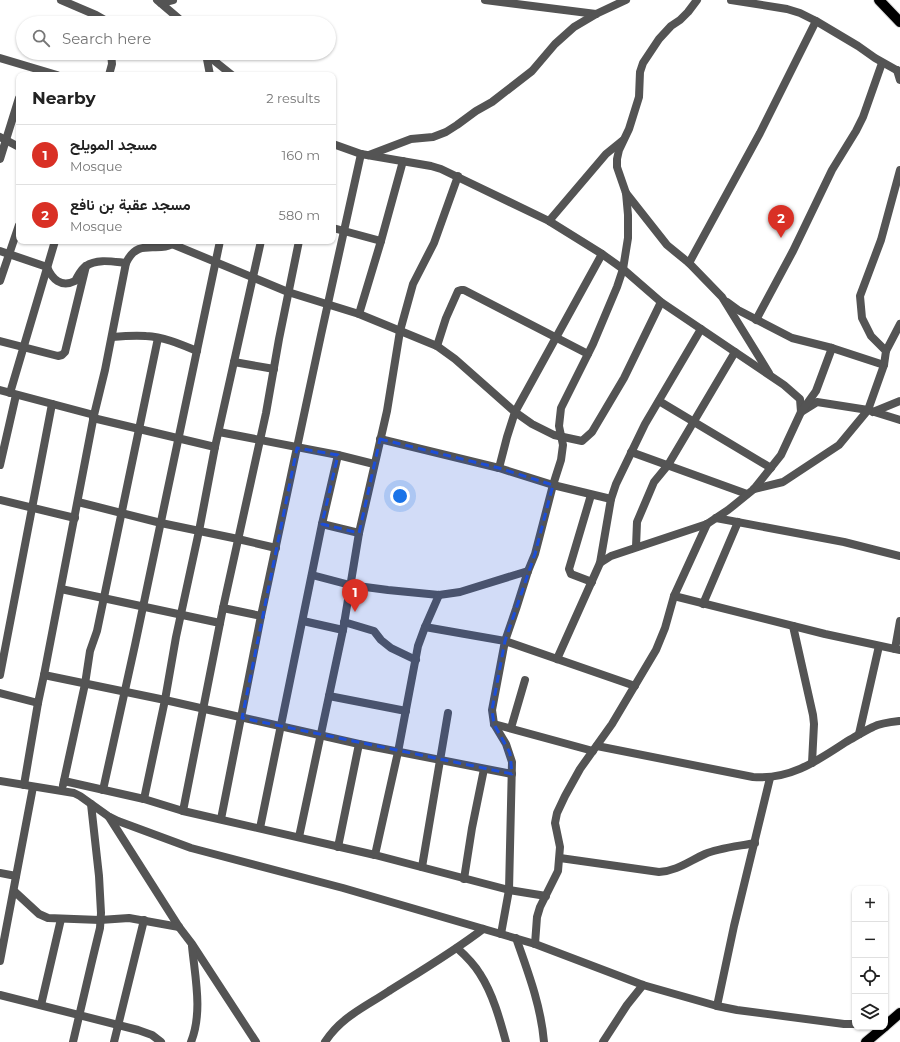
<!DOCTYPE html>
<meta charset="utf-8">
<style>
body{margin:0;font-family:Montserrat,Vazirmatn,sans-serif;background:#f2f2f2;color:#222}
.controls{position:absolute;right:12px;bottom:12px;display:grid;overflow:hidden;border-radius:8px;box-shadow:0 1px 3px #0004}
.controls button{width:36px;height:36px;display:grid;place-items:center;padding:0;border:0;border-bottom:1px solid #e0e0e0;background:#fff;color:#222;font:20px sans-serif}
.you{position:absolute;left:400px;top:496px;width:14px;height:14px;margin:-10px;border:3px solid #fff;border-radius:50%;background:#1a73e8;box-shadow:0 0 0 6px #1a73e833}
.badge{display:grid;place-items:center;width:26px;height:26px;border-radius:50%;background:#d93025;color:#fff;font-size:13px;font-weight:700}
.pin{position:absolute;translate:-50% -33px;filter:drop-shadow(0 1px 2px #0008)}
.pin::after{content:'';position:absolute;top:21px;width:14px;height:12px;background:inherit;clip-path:polygon(0 0,100% 0,50% 100%)}
.list{margin:0;padding:0;list-style:none}
h2{display:flex;justify-content:space-between;align-items:center;height:52px;margin:0;padding:0 16px;font-size:17px}
h2 small{font-size:13px;font-weight:400;color:#767676}
.list li{display:grid;grid-template-columns:26px 1fr auto;gap:12px;align-items:center;box-sizing:border-box;height:60px;padding:0 16px;border-top:1px solid #e0e0e0}
.list b{display:block;font-size:15px;white-space:nowrap}
.list p{margin:0;font-size:13px;white-space:nowrap;color:#767676}
.list em{font-size:13px;font-style:normal;color:#767676}
.icon{flex:none;width:22px;height:22px;fill:none;stroke:currentColor;stroke-width:2;stroke-linecap:round;stroke-linejoin:round}
.map{position:relative;flex:none;width:900px;height:1042px;overflow:hidden}
.search{position:absolute;background:#fff;box-shadow:0 1px 3px #0004;left:16px;top:16px;width:320px;height:44px;display:flex;align-items:center;gap:10px;box-sizing:border-box;padding:0 14px;border-radius:22px;color:#767676;font-size:15px}
.panel{position:absolute;background:#fff;box-shadow:0 1px 3px #0004;left:16px;top:72px;width:320px;height:172px;border-radius:8px}
.map>svg:first-child{display:block}
.lines{fill:none;stroke-linecap:round;stroke-linejoin:round}
.major-casing{stroke:#dbdbdb;stroke-width:12}
.minor{stroke:#545454;stroke-width:8}
.major{stroke:#000;stroke-width:10}
.marked{fill:#1d4ed8;fill-opacity:0.2;stroke:#1d4ed8;stroke-width:3;stroke-dasharray:8 5;stroke-linejoin:round}
</style>
<div class="map">
<svg width="900" height="1042" viewBox="0 0 900 1042">
<rect width="100%" height="100%" fill="#fff"/>
<g class="lines">
<defs>
<g id="major">
<path d="M 879,0 L 900,22"/>
<path d="M 885,1026 L 900,1013"/>
<path d="M 866,1042 L 884,1027"/>
</g>
</defs>
<use href="#major" class="major-casing"/>
<g class="minor">
<path d="M 61,0 L 96,15 L 110,23"/>
<path d="M 157,0 L 184,23"/>
<path d="M 485,0 L 596,14"/>
<path d="M 731,0 L 787,9 L 800,13 L 816,21 L 858,46 L 875,58 L 900,72"/>
<path d="M 161,3 L 173,0"/>
<path d="M 195,53 L 200,56 L 207,55 L 232,75"/>
<path d="M 206,54 L 210,75"/>
<path d="M 0,58 L 57,75"/>
<path d="M 897,70 L 900,80"/>
<path d="M 109,75 L 112,64 L 111,53"/>
<path d="M 0,137 L 19,147"/>
<path d="M 333,144 L 361,154 L 431,166 L 441,169 L 549,221 L 602,254 L 623,269 L 661,302 L 784,385 L 800,399 L 801,412 L 817,402 L 868,410 L 900,420"/>
<path d="M 369,155 L 411,139 L 433,137 L 446,132 L 457,125 L 476,111 L 492,102 L 532,71 L 555,44 L 574,27 L 596,14 L 626,0"/>
<path d="M 0,159 L 19,98"/>
<path d="M 626,193 L 667,245 L 689,263 L 722,297 L 769,373"/>
<path d="M 549,221 L 606,154 L 622,141"/>
<path d="M 333,228 L 381,241"/>
<path d="M 172,244 L 288,292 L 359,314 L 437,346 L 455,359 L 515,412 L 532,424 L 554,435 L 582,441 L 592,432 L 624,378 L 661,302"/>
<path d="M 0,251 L 47,267 C 52,279 61,288 75,281 C 78,276 81,269 86,266 C 97,258 115,262 126,263"/>
<path d="M 689,263 L 760,133 L 816,21"/>
<path d="M 0,281 L 19,225"/>
<path d="M 727,302 L 738,310 L 792,338 L 832,348 L 884,365"/>
<path d="M 359,314 L 381,241 L 403,161"/>
<path d="M 756,320 L 793,251 L 832,170 L 856,131 L 863,117 L 882,63"/>
<path d="M 112,337 C 123,336 135,335 146,336 C 164,337 180,344 197,351"/>
<path d="M 0,341 L 58,356 L 62,355 L 65,352 L 86,266"/>
<path d="M 437,346 L 446,318 L 458,291 L 461,290 L 464,290 L 588,354"/>
<path d="M 886,351 L 900,324"/>
<path d="M 234,362 L 274,369"/>
<path d="M 0,390 L 94,415"/>
<path d="M 10,393 L 55,241"/>
<path d="M 659,401 L 771,468"/>
<path d="M 873,412 L 900,401"/>
<path d="M 93,418 L 215,447"/>
<path d="M 219,432 L 338,455 L 374,464"/>
<path d="M 380,439 L 499,468 L 553,485 L 611,499"/>
<path d="M 631,452 L 747,494"/>
<path d="M 0,465 L 16,395"/>
<path d="M 499,468 L 507,437 L 515,412 L 602,254"/>
<path d="M 754,489 L 783,482 L 839,445 L 868,410 L 884,365 L 886,351 L 871,336 L 862,318 L 860,296 L 881,240 L 900,170"/>
<path d="M 591,495 L 569,569 L 571,574 L 592,582"/>
<path d="M 0,500 L 75,518"/>
<path d="M 78,502 L 161,523 L 238,539 L 276,548"/>
<path d="M 716,518 L 844,542 L 900,556"/>
<path d="M 322,524 L 359,533"/>
<path d="M 636,547 L 637,522 L 654,482 L 668,465 L 735,352"/>
<path d="M 600,563 L 611,556 L 707,524 L 728,510 L 754,489 L 781,455 L 801,412 L 816,391 L 832,348"/>
<path d="M 312,575 L 350,585 L 388,590 L 439,595 L 460,592 L 528,571"/>
<path d="M 61,589 L 220,623"/>
<path d="M 674,596 L 825,634 L 900,650"/>
<path d="M 703,604 L 738,522"/>
<path d="M 223,608 L 261,616"/>
<path d="M 303,621 L 343,630"/>
<path d="M 344,622 L 374,631 L 381,640 L 391,648 L 416,660"/>
<path d="M 793,626 L 813,715 L 814,724 L 812,763"/>
<path d="M 425,627 L 505,641 L 635,686"/>
<path d="M 895,649 L 900,621"/>
<path d="M 557,659 L 600,563 L 611,499 L 616,484 L 645,424 L 701,329"/>
<path d="M 0,675 L 52,404"/>
<path d="M 44,675 L 165,700 L 359,744 L 512,774"/>
<path d="M 0,693 L 38,703"/>
<path d="M 329,696 L 406,711"/>
<path d="M 494,724 L 593,751"/>
<path d="M 511,728 L 525,680"/>
<path d="M 859,734 L 879,646"/>
<path d="M 597,746 L 753,777 C 790,780 817,761 846,742 C 855,737 864,731 873,727 C 881,723 891,722 900,721"/>
<path d="M 0,781 L 74,793 L 80,796 L 108,816 L 118,821 L 191,848 L 343,888 L 501,934 L 535,944 L 643,985 L 717,1006 L 737,1010 L 844,1024 L 855,1024"/>
<path d="M 64,781 L 144,799 L 183,811 L 375,855 L 509,890 L 546,896"/>
<path d="M 24,785 L 38,703 L 44,675 L 94,415 L 105,370 L 126,263 C 139,235 160,256 176,241"/>
<path d="M 63,785 L 85,684 L 90,651 L 97,631 L 158,338"/>
<path d="M 103,790 L 135,645 L 220,241"/>
<path d="M 144,799 L 165,700 L 176,637 L 199,531 L 215,447 L 261,241"/>
<path d="M 183,811 L 223,608 L 266,413 L 279,339 L 299,241"/>
<path d="M 109,817 L 179,927 L 192,944 L 256,1042"/>
<path d="M 221,819 L 261,616 L 321,335 L 361,154"/>
<path d="M 260,828 L 322,524 L 338,455"/>
<path d="M 299,837 L 343,630 L 359,533 L 387,411 L 400,331 L 413,284 L 434,243 L 458,176"/>
<path d="M 338,847 L 359,744"/>
<path d="M 375,855 L 398,752 L 418,646 L 425,627 L 439,595"/>
<path d="M 560,858 L 659,872 C 677,871 689,861 705,854 C 718,848 740,846 755,843"/>
<path d="M 422,867 L 448,713"/>
<path d="M 0,873 L 16,876"/>
<path d="M 464,879 L 472,828 L 484,769"/>
<path d="M 14,891 L 39,914 L 48,918 L 100,920 L 129,918 L 179,927"/>
<path d="M 501,934 L 509,890 L 512,762 L 506,744 L 494,724 L 492,710 L 505,641 L 516,609 L 528,571 L 535,554 L 553,485 L 561,460 L 563,445 L 559,426 L 561,408 L 593,344 L 617,287 L 623,269 L 628,238 L 628,215 L 626,193 L 617,167 L 617,159 L 619,150 L 629,129 L 639,97 L 640,72 L 643,63 L 659,39 L 671,26 L 680,20 L 688,12 L 697,0"/>
<path d="M 516,938 C 528,972 541,1006 544,1042"/>
<path d="M 535,944 L 537,917 L 540,907 L 558,871 L 560,847 L 555,823 L 557,813 L 565,796 L 580,769 L 612,724 L 656,650 L 665,628 L 674,596 L 707,524"/>
<path d="M 457,948 C 466,956 474,964 480,974 C 493,994 500,1020 506,1042"/>
<path d="M 0,961 L 33,787"/>
<path d="M 0,995 L 138,1030 L 152,1035 L 161,1042"/>
<path d="M 41,1005 L 61,919"/>
<path d="M 717,1006 L 734,926 L 770,778"/>
<path d="M 73,1042 L 92,961 L 100,928 L 101,913 L 99,876 L 91,804"/>
<path d="M 114,1042 L 144,920"/>
<path d="M 191,1042 C 203,1012 195,977 192,946"/>
<path d="M 325,1042 C 341,1017 365,1007 389,991 C 421,971 453,952 483,929"/>
<path d="M 603,1042 L 627,1005 L 643,985"/>
</g>
<use href="#major" class="major"/>
</g>
<path class="marked" d="M 380,439 L 499,468 L 553,485 L 535,554 L 505,641 L 492,710 L 494,724 L 510,753 L 512,774 L 242,718 L 297,448 L 338,455 L 322,524 L 359,533 Z"/>
</svg>
<div class="controls">
<button>+</button>
<button>−</button>
<button><svg class="icon" aria-label="locate" viewBox="0 0 24 24"><circle cx="12" cy="12" r="6"/><path d="M12 2v4M12 18v4M2 12h4M18 12h4"/></svg></button>
<button><svg class="icon" aria-label="layers" viewBox="0 0 24 24"><path d="M12 4l9 5-9 5-9-5zM3 14l9 5 9-5"/></svg></button>
</div>
<div class="you"></div>
<div class="pin badge" style="left:355px;top:612px">1</div>
<div class="pin badge" style="left:781px;top:238px">2</div>
<div class="search"><svg class="icon" aria-label="search" viewBox="0 0 24 24"><circle cx="10" cy="10" r="6"/><path d="M15 15l6 6"/></svg>Search here</div>
<section class="panel">
<h2>Nearby<small>2 results</small></h2>
<ul class="list">
<li><span class="badge">1</span><div><b>مسجد المويلح</b><p>Mosque</p></div><em>160 m</em></li>
<li><span class="badge">2</span><div><b>مسجد عقبة بن نافع</b><p>Mosque</p></div><em>580 m</em></li>
</ul>
</section>
</div>
